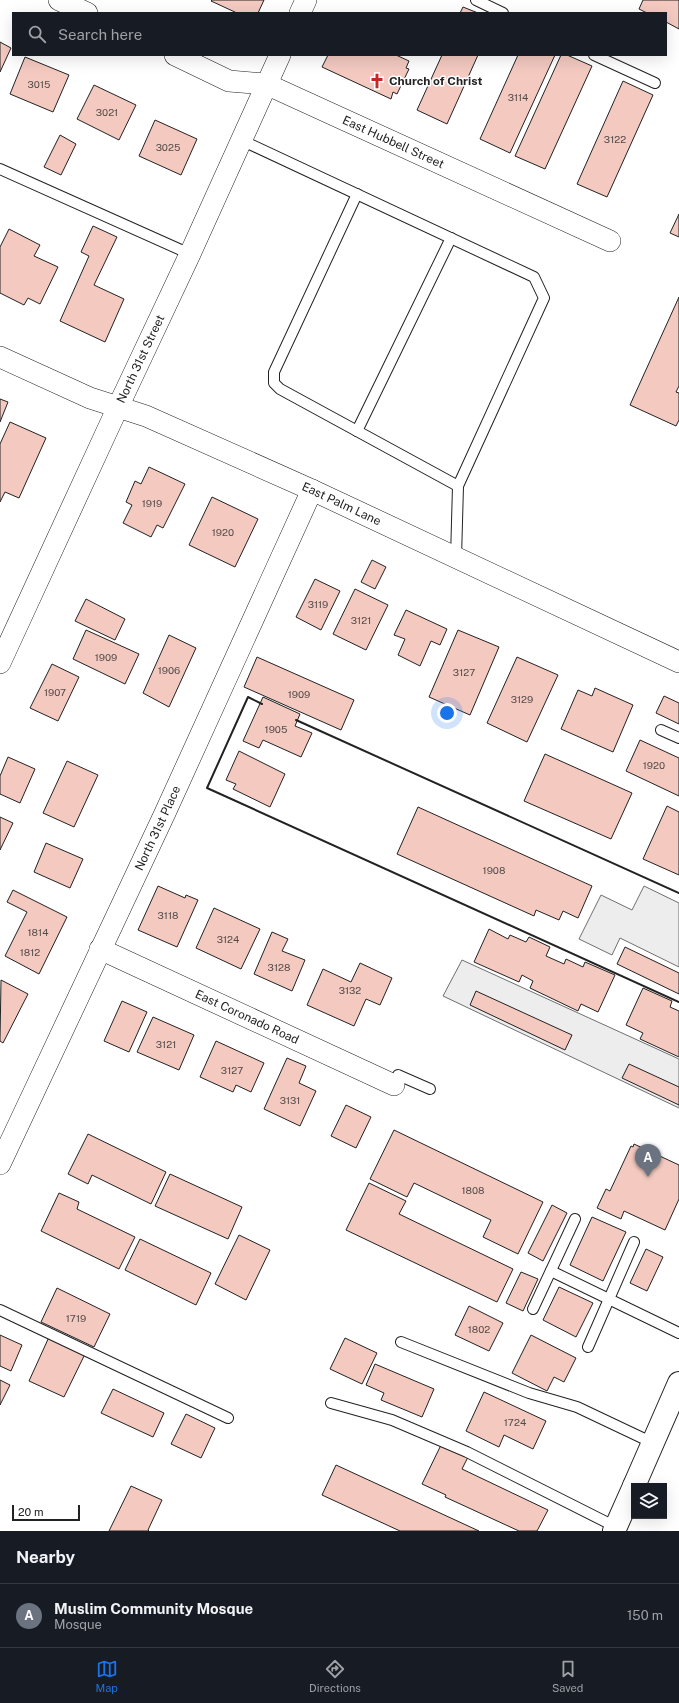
<!DOCTYPE html>
<style>
body{margin:0;font-family:"Public Sans",sans-serif;background:#242831;color:#f1f3f6}
.controls{position:absolute;right:12px;bottom:12px;display:grid;overflow:hidden;border-radius:0px;box-shadow:0 4px 16px #0002}
.controls button{width:36px;height:36px;display:grid;place-items:center;padding:0;border:0;border-bottom:1px solid #363941;background:#171b24;color:#f1f3f6;font:20px sans-serif}
.scale{position:absolute;left:12px;bottom:10px;width:68px;box-sizing:border-box;padding-left:4px;border:2px solid #222;border-top:0;font-size:11px;line-height:14px;white-space:nowrap;color:#222;-webkit-text-stroke:3px #fff;paint-order:stroke}
.you{position:absolute;left:447px;top:713px;width:14px;height:14px;margin:-10px;border:3px solid #fff;border-radius:50%;background:#1a73e8;box-shadow:0 0 0 6px #1a73e833}
.badge{display:grid;place-items:center;width:26px;height:26px;border-radius:50%;background:#1a73e8;color:#fff;font-size:13px;font-weight:700}
.pin{position:absolute;translate:-50% -33px;filter:drop-shadow(0 1px 2px #0008)}
.pin::after{content:'';position:absolute;top:21px;width:14px;height:12px;background:inherit;clip-path:polygon(0 0,100% 0,50% 100%)}
.list{margin:0;padding:0;list-style:none}
h2{display:flex;justify-content:space-between;align-items:center;height:52px;margin:0;padding:0 16px;font-size:17px}
h2 small{font-size:13px;font-weight:400;color:#9ea1a6}
.list li{display:grid;grid-template-columns:26px 1fr auto;gap:12px;align-items:center;box-sizing:border-box;height:64px;padding:0 16px;border-top:1px solid #363941}
.list b{display:block;font-size:15px;white-space:nowrap}
.list p{margin:0;font-size:13px;white-space:nowrap;color:#9ea1a6}
.list em{font-size:13px;font-style:normal;color:#9ea1a6}
.icon{flex:none;width:22px;height:22px;fill:none;stroke:currentColor;stroke-width:2;stroke-linecap:round;stroke-linejoin:round}
.map{position:relative;flex:none;width:679px;height:1531px;overflow:hidden}
.search{position:absolute;background:#171b24;box-shadow:0 4px 16px #0002;left:12px;right:12px;top:12px;height:44px;display:flex;align-items:center;gap:10px;box-sizing:border-box;padding:0 14px;border-radius:0px;color:#9ea1a6;font-size:15px}
.sheet{height:116px;background:#171b24}
nav{display:flex;justify-content:space-around;align-items:center;box-sizing:border-box;height:56px;border-top:1px solid #363941;background:#171b24;font-size:11px;color:#9ea1a6}
nav a{display:grid;justify-items:center;gap:2px}
nav .on{color:#1a73e8}
.map>svg:first-child{display:block}
.parking{fill:#ededed;stroke:#6f6f6f}
.building{fill:#f3c9c0;stroke:#222}
.lines{fill:none;stroke-linecap:round;stroke-linejoin:round}
.lane-casing{stroke:#222;stroke-width:12}
.street-casing{stroke:#222;stroke-width:22}
.secondary-casing{stroke:#222;stroke-width:24}
.lane{stroke:#fff;stroke-width:10}
.street{stroke:#fff;stroke-width:21}
.secondary{stroke:#fff;stroke-width:22}
.wall{stroke:#222;stroke-width:2}
.labels{text-anchor:middle;stroke-width:3;stroke-linejoin:round;paint-order:stroke}
.number-label{font-size:10px;fill:#564c4a}
.poi-label{font-size:12px;font-weight:bold;fill:#222;stroke:#fff;text-anchor:start}
.street-label{font-size:12px;fill:#222;stroke:#fff}
</style>
<div class="map">
<svg width="679" height="1531" viewBox="0 0 679 1531">
<rect width="100%" height="100%" fill="#fff"/>
<g class="parking">
<path d="M 644,886 L 679,903 L 679,967 L 620,938 L 612,955 L 579,939 L 601,895 L 632,910 Z"/>
<path d="M 462,960 L 679,1059 L 679,1108 L 443,996 Z"/>
</g>
<g class="building">
<path d="M 212,0 L 264,0 L 258,13 L 237,13 L 211,1 Z"/>
<path d="M 643,0 L 679,0 L 679,29 L 666,22 L 666,13 L 647,13 L 639,9 Z"/>
<path d="M 463,7 L 478,13 L 460,13 Z"/>
<path d="M 0,42 L 11,48 L 0,72 Z"/>
<path d="M 328,55 L 396,55 L 409,61 L 406,68 L 409,69 L 397,94 L 393,92 L 391,99 L 322,67 Z"/>
<path d="M 442,55 L 478,55 L 447,124 L 417,110 Z"/>
<path d="M 518,55 L 555,55 L 510,153 L 480,139 Z"/>
<path d="M 561,55 L 567,55 L 592,66 L 545,169 L 515,156 Z"/>
<path d="M 25,57 L 69,75 L 53,112 L 10,94 Z"/>
<path d="M 623,81 L 653,95 L 607,197 L 577,184 Z"/>
<path d="M 94,85 L 136,105 L 119,140 L 77,119 Z"/>
<path d="M 155,120 L 197,139 L 181,175 L 139,156 Z"/>
<path d="M 60,135 L 76,144 L 61,175 L 44,167 Z"/>
<path d="M 679,214 L 679,237 L 670,233 Z"/>
<path d="M 93,226 L 117,237 L 94,285 L 124,299 L 105,342 L 60,321 L 89,256 L 81,252 Z"/>
<path d="M 9,229 L 40,245 L 34,256 L 58,267 L 40,304 L 28,298 L 24,305 L 0,293 L 0,247 Z"/>
<path d="M 679,297 L 679,386 L 676,392 L 679,393 L 679,420 L 676,426 L 630,405 Z"/>
<path d="M 0,399 L 8,402 L 0,422 Z"/>
<path d="M 10,422 L 46,438 L 19,498 L 5,492 L 0,502 L 0,444 Z"/>
<path d="M 149,467 L 185,484 L 163,528 L 157,525 L 151,537 L 123,523 L 132,505 L 126,502 L 135,481 L 141,484 Z"/>
<path d="M 212,497 L 258,519 L 235,567 L 189,545 Z"/>
<path d="M 372,560 L 386,567 L 375,589 L 361,582 Z"/>
<path d="M 315,579 L 340,591 L 321,630 L 296,617 Z"/>
<path d="M 355,589 L 388,605 L 366,650 L 333,634 Z"/>
<path d="M 86,599 L 125,619 L 115,640 L 75,621 Z"/>
<path d="M 406,610 L 447,629 L 440,645 L 431,641 L 420,666 L 398,655 L 405,639 L 394,635 Z"/>
<path d="M 86,630 L 139,654 L 125,684 L 73,659 Z"/>
<path d="M 458,630 L 499,647 L 470,715 L 429,697 Z"/>
<path d="M 169,635 L 196,648 L 169,707 L 143,693 Z"/>
<path d="M 257,657 L 354,700 L 341,730 L 244,687 Z"/>
<path d="M 517,657 L 558,675 L 527,742 L 487,723 Z"/>
<path d="M 52,664 L 79,677 L 58,721 L 30,708 Z"/>
<path d="M 595,688 L 633,705 L 613,752 L 561,729 L 578,690 L 592,696 Z"/>
<path d="M 664,696 L 679,703 L 679,724 L 656,713 Z"/>
<path d="M 263,697 L 300,714 L 295,726 L 312,733 L 301,757 L 263,740 L 259,748 L 243,741 Z"/>
<path d="M 640,740 L 679,758 L 679,796 L 626,771 Z"/>
<path d="M 239,751 L 285,774 L 270,807 L 233,789 L 236,784 L 226,780 Z"/>
<path d="M 545,754 L 632,793 L 611,839 L 524,801 Z"/>
<path d="M 8,757 L 35,769 L 20,803 L 0,794 L 0,776 Z"/>
<path d="M 67,761 L 98,775 L 74,827 L 43,813 Z"/>
<path d="M 667,806 L 679,812 L 679,875 L 643,859 Z"/>
<path d="M 418,807 L 592,886 L 578,918 L 563,911 L 559,920 L 536,910 L 534,916 L 397,854 Z"/>
<path d="M 0,817 L 13,823 L 0,850 Z"/>
<path d="M 46,843 L 83,859 L 70,888 L 34,872 Z"/>
<path d="M 158,886 L 185,898 L 186,895 L 198,900 L 177,947 L 138,930 Z"/>
<path d="M 13,890 L 67,917 L 39,974 L 5,956 L 27,912 L 7,902 Z"/>
<path d="M 214,908 L 260,929 L 241,969 L 196,948 Z"/>
<path d="M 489,929 L 508,939 L 510,935 L 526,942 L 529,937 L 550,947 L 546,956 L 564,964 L 566,959 L 583,967 L 585,962 L 615,975 L 598,1012 L 581,1004 L 578,1011 L 530,988 L 533,981 L 522,975 L 519,982 L 474,962 Z"/>
<path d="M 272,932 L 288,939 L 282,951 L 305,960 L 292,991 L 254,974 Z"/>
<path d="M 625,947 L 679,973 L 679,994 L 617,964 Z"/>
<path d="M 360,963 L 392,978 L 380,1005 L 366,999 L 354,1026 L 307,1005 L 323,969 L 351,982 Z"/>
<path d="M 1,980 L 28,994 L 3,1043 L 0,1041 Z"/>
<path d="M 643,988 L 672,1001 L 670,1007 L 679,1011 L 679,1057 L 640,1039 L 643,1033 L 626,1025 Z"/>
<path d="M 476,991 L 572,1035 L 565,1050 L 470,1005 Z"/>
<path d="M 122,1001 L 147,1012 L 129,1052 L 104,1041 Z"/>
<path d="M 153,1017 L 194,1035 L 179,1070 L 137,1052 Z"/>
<path d="M 216,1041 L 264,1063 L 251,1092 L 236,1085 L 233,1092 L 200,1077 Z"/>
<path d="M 287,1058 L 306,1066 L 299,1083 L 316,1091 L 300,1126 L 264,1109 Z"/>
<path d="M 629,1064 L 679,1087 L 679,1105 L 622,1078 Z"/>
<path d="M 346,1105 L 371,1117 L 356,1148 L 331,1136 Z"/>
<path d="M 394,1130 L 543,1202 L 518,1254 L 483,1237 L 491,1220 L 414,1183 L 407,1197 L 370,1179 Z"/>
<path d="M 88,1134 L 166,1172 L 151,1204 L 92,1175 L 88,1184 L 68,1174 Z"/>
<path d="M 634,1144 L 679,1165 L 679,1199 L 665,1230 L 624,1211 L 621,1219 L 597,1208 L 606,1189 L 610,1191 L 631,1146 L 633,1147 Z"/>
<path d="M 170,1174 L 242,1207 L 228,1239 L 155,1206 Z"/>
<path d="M 369,1183 L 406,1201 L 399,1214 L 513,1269 L 497,1302 L 346,1230 Z"/>
<path d="M 59,1193 L 79,1202 L 77,1209 L 135,1237 L 119,1269 L 41,1231 Z"/>
<path d="M 552,1205 L 567,1213 L 543,1261 L 528,1253 Z"/>
<path d="M 592,1217 L 626,1232 L 603,1281 L 570,1265 Z"/>
<path d="M 239,1235 L 270,1250 L 246,1300 L 215,1284 Z"/>
<path d="M 140,1239 L 211,1273 L 196,1305 L 125,1270 Z"/>
<path d="M 646,1249 L 663,1257 L 647,1291 L 630,1283 Z"/>
<path d="M 521,1272 L 538,1279 L 523,1311 L 506,1303 Z"/>
<path d="M 559,1287 L 593,1303 L 576,1337 L 543,1320 Z"/>
<path d="M 57,1288 L 110,1314 L 94,1347 L 41,1322 Z"/>
<path d="M 469,1306 L 503,1323 L 489,1351 L 455,1335 Z"/>
<path d="M 0,1335 L 22,1345 L 11,1371 L 0,1366 Z"/>
<path d="M 531,1335 L 576,1358 L 564,1382 L 554,1377 L 547,1391 L 512,1373 Z"/>
<path d="M 49,1337 L 85,1354 L 64,1397 L 29,1381 Z"/>
<path d="M 345,1338 L 377,1353 L 362,1384 L 330,1369 Z"/>
<path d="M 375,1364 L 434,1389 L 422,1417 L 381,1400 L 384,1393 L 366,1385 Z"/>
<path d="M 0,1380 L 10,1385 L 0,1405 Z"/>
<path d="M 113,1389 L 164,1413 L 153,1437 L 101,1413 Z"/>
<path d="M 484,1392 L 546,1421 L 533,1449 L 504,1435 L 499,1447 L 466,1431 Z"/>
<path d="M 186,1414 L 215,1428 L 201,1458 L 171,1444 Z"/>
<path d="M 441,1445 L 468,1457 L 462,1469 L 548,1510 L 537,1531 L 519,1531 L 445,1497 L 446,1495 L 422,1484 Z"/>
<path d="M 336,1465 L 479,1531 L 400,1531 L 322,1495 Z"/>
<path d="M 131,1486 L 162,1500 L 148,1530 L 149,1531 L 109,1531 Z"/>
</g>
<g class="lines">
<defs>
<g id="lane">
<path d="M 476,0 L 503,13"/>
<path d="M 594,55 L 655,83"/>
<path d="M 241,140 L 534,277 L 544,298 L 458,486 L 456,558"/>
<path d="M 0,169 L 190,254"/>
<path d="M 357,194 L 274,372 L 274,383 L 280,389 L 458,486"/>
<path d="M 357,431 L 451,238"/>
<path d="M 661,730 L 679,738"/>
<path d="M 394,1085 L 398,1075 L 430,1089"/>
<path d="M 551,1271 L 679,1333"/>
<path d="M 533,1309 L 575,1219"/>
<path d="M 0,1310 L 228,1418"/>
<path d="M 401,1342 L 529,1393 L 577,1407 L 653,1443"/>
<path d="M 588,1347 L 634,1242"/>
<path d="M 331,1403 L 392,1420 L 467,1452 L 616,1527"/>
</g>
<g id="street">
<path d="M 59,0 L 87,13"/>
<path d="M 300,13 L 306,0"/>
<path id="s1" d="M 175,55 L 229,81 L 266,84 L 610,241"/>
<path id="s2" d="M 0,357 L 90,398 L 146,416 L 312,490 L 679,662"/>
<path id="s3" d="M 0,663 L 118,407 L 190,254 L 280,55"/>
<path id="s4" d="M 100,949 L 394,1085"/>
<path id="s5" d="M 0,1164 L 165,813 L 312,490"/>
</g>
<g id="secondary">
<path d="M 634,1486 L 679,1383"/>
<path d="M 614,1531 L 634,1486"/>
</g>
</defs>
<use href="#lane" class="lane-casing"/>
<use href="#street" class="street-casing"/>
<use href="#secondary" class="secondary-casing"/>
<use href="#lane" class="lane"/>
<use href="#street" class="street"/>
<use href="#secondary" class="secondary"/>
<g class="wall">
<path d="M 262,704 L 248,697 L 207,788 L 679,1002"/>
<path d="M 296,720 L 679,893"/>
</g>
</g>
<defs>
<symbol id="church-bare" viewBox="-9 -9 18 18"><path d="M-1.2-6h2.4v3.5h3.3v2.4h-3.3V6h-2.4V-.1h-3.3v-2.4h3.3Z" fill="#c62828" stroke="#fff" stroke-width="2.5" paint-order="stroke"/></symbol>
</defs>
<g fill-rule="evenodd">
<use href="#church-bare" x="366" y="70" width="22" height="22"/>
</g>
<g class="labels">
<g class="number-label">
<text x="39" y="88">3015</text>
<text x="518" y="101">3114</text>
<text x="107" y="116">3021</text>
<text x="615" y="143">3122</text>
<text x="168" y="151">3025</text>
<text x="152" y="507">1919</text>
<text x="223" y="536">1920</text>
<text x="318" y="608">3119</text>
<text x="361" y="624">3121</text>
<text x="106" y="661">1909</text>
<text x="169" y="674">1906</text>
<text x="464" y="676">3127</text>
<text x="55" y="696">1907</text>
<text x="299" y="698">1909</text>
<text x="522" y="703">3129</text>
<text x="276" y="733">1905</text>
<text x="654" y="769">1920</text>
<text x="494" y="874">1908</text>
<text x="168" y="919">3118</text>
<text x="38" y="936">1814</text>
<text x="228" y="943">3124</text>
<text x="30" y="956">1812</text>
<text x="279" y="971">3128</text>
<text x="350" y="994">3132</text>
<text x="166" y="1048">3121</text>
<text x="232" y="1074">3127</text>
<text x="290" y="1104">3131</text>
<text x="473" y="1194">1808</text>
<text x="76" y="1322">1719</text>
<text x="479" y="1333">1802</text>
<text x="515" y="1426">1724</text>
</g>
<g class="poi-label">
<text x="389" y="85">Church of Christ</text>
</g>
<g class="street-label">
<text dy="4" stroke="none"><textPath href="#s1" startOffset="237">East Hubbell Street</textPath></text>
<text dy="4" stroke="none"><textPath href="#s3" startOffset="335">North 31st Street</textPath></text>
<text dy="4" stroke="none"><textPath href="#s2" startOffset="372">East Palm Lane</textPath></text>
<text dy="4" stroke="none"><textPath href="#s5" startOffset="371">North 31st Place</textPath></text>
<text dy="4" stroke="none"><textPath href="#s4" startOffset="162">East Coronado Road</textPath></text>
</g>
</g>
</svg>
<div class="controls">
<button><svg class="icon" aria-label="layers" viewBox="0 0 24 24"><path d="M12 4l9 5-9 5-9-5zM3 14l9 5 9-5"/></svg></button>
</div>
<div class="scale">20 m</div>
<div class="you"></div>
<div class="pin badge" style="left:648px;top:1177px;background:#6b7280">A</div>
<div class="search"><svg class="icon" aria-label="search" viewBox="0 0 24 24"><circle cx="10" cy="10" r="6"/><path d="M15 15l6 6"/></svg>Search here</div>
</div>
<section class="sheet">
<h2>Nearby<small></small></h2>
<ul class="list">
<li><span class="badge" style="background:#6b7280">A</span><div><b>Muslim Community Mosque</b><p>Mosque</p></div><em>150 m</em></li>
</ul>
</section>
<nav>
<a class="on"><svg class="icon" aria-label="map" viewBox="0 0 24 24"><path d="M3 6l6-2 6 2 6-2v14l-6 2-6-2-6 2zM9 4v14M15 6v14"/></svg>Map</a>
<a><svg class="icon" aria-label="directions" viewBox="0 0 24 24"><path d="M12 3l9 9-9 9-9-9zM9 14v-3h6M13 9l2 2-2 2"/></svg>Directions</a>
<a><svg class="icon" aria-label="saved" viewBox="0 0 24 24"><path d="M7 4h10v16l-5-4-5 4z"/></svg>Saved</a>
</nav>
